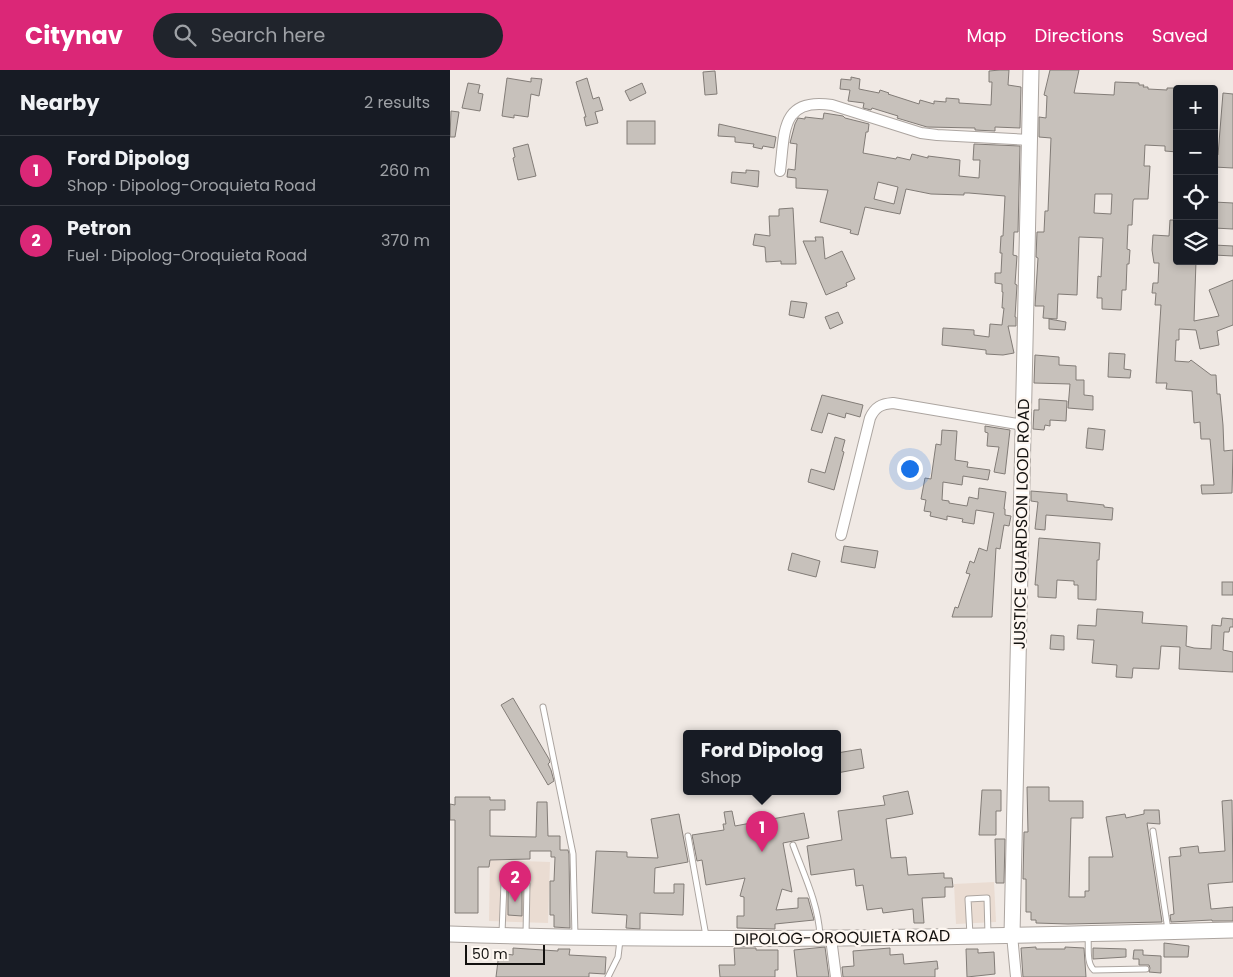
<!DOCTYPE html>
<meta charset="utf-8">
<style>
body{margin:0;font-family:Poppins,sans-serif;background:#20242c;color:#f1f3f6}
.controls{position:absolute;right:15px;top:15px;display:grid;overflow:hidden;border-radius:5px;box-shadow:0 2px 8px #0003}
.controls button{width:45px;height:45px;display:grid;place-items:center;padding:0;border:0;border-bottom:1px solid #363941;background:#171b24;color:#f1f3f6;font:25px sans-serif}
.scale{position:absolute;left:15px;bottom:12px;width:80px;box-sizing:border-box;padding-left:5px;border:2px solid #13110f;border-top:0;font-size:14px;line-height:18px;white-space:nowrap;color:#13110f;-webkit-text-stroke:4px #fef7f1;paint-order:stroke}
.you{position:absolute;left:459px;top:398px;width:18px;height:18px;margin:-12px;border:4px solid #fff;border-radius:50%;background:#1a73e8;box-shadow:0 0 0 8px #1a73e833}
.badge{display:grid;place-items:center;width:32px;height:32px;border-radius:50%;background:#db2777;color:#fff;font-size:16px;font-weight:700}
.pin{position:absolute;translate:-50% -41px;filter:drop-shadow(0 1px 2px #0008)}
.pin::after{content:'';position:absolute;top:26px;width:18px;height:15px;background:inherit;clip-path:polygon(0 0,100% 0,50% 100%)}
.popup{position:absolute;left:233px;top:660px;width:158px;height:65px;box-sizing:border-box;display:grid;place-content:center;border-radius:5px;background:#171b24;filter:drop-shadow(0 1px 4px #0005);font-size:16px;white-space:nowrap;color:#9ea1a6}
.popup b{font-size:19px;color:#f1f3f6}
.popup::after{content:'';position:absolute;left:50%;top:100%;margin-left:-10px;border:10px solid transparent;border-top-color:#171b24}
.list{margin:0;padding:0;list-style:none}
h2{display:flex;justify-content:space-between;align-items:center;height:65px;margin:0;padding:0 20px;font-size:21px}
h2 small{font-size:16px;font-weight:400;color:#9ea1a6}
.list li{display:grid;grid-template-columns:32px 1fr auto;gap:15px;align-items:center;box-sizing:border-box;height:70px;padding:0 20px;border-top:1px solid #363941}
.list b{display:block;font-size:19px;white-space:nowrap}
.list p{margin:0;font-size:16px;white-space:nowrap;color:#9ea1a6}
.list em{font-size:16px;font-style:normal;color:#9ea1a6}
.icon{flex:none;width:28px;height:28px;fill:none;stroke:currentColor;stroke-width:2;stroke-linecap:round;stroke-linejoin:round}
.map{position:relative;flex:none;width:783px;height:907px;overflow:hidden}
header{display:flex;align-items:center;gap:30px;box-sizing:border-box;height:70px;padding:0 25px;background:#db2777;color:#fff}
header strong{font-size:24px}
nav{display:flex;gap:28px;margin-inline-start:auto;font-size:18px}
.search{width:350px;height:45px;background:#20242c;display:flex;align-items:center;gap:12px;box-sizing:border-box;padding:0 18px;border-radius:28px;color:#9ea1a6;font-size:19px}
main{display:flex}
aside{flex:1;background:#171b24}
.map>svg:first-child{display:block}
.built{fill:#eadcd2}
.building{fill:#c7c1bb;stroke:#827c77;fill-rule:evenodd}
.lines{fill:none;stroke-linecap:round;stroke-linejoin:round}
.lane-casing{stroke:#aca5a0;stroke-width:7}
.street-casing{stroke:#aca5a0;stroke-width:12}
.primary-casing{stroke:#aca5a0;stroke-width:17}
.lane{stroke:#fff;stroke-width:5}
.street{stroke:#fff;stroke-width:10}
.primary{stroke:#fff;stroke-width:15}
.labels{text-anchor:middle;stroke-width:4.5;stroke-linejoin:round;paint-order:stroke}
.street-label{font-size:16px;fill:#13110f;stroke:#fef7f1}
</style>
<header>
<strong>Citynav</strong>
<div class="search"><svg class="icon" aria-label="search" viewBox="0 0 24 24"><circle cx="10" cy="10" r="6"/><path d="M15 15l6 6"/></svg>Search here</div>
<nav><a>Map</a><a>Directions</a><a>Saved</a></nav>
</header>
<main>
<aside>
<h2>Nearby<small>2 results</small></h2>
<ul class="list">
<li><span class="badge">1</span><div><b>Ford Dipolog</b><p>Shop · Dipolog-Oroquieta Road</p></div><em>260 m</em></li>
<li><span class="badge">2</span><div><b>Petron</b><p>Fuel · Dipolog-Oroquieta Road</p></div><em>370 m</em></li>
</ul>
</aside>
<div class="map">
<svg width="783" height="907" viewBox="0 0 783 907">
<rect width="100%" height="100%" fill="#f0e9e4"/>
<g class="built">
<path d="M 40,790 L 100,792 L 98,853 L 39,851 Z"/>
<path d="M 544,812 L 546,852 L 506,854 L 504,814 Z"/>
</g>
<g class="building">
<path d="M 550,0 L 559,0 L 558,15 L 571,17 L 570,58 L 545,57 L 545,61 L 525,60 L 525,58 L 477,57 L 447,48 L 448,46 L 422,38 L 421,40 L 413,38 L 414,33 L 398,31 L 400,20 L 390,19 L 391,9 L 401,10 L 401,7 L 410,9 L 409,19 L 429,23 L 430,20 L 439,23 L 438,24 L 469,34 L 470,30 L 484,34 L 484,31 L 496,32 L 496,28 L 509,29 L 509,33 L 541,35 L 542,12 L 539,12 L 539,1 Z"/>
<path d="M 600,0 L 629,0 L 624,23 L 664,25 L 665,12 L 689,13 L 689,15 L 694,15 L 693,17 L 698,17 L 698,19 L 717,20 L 717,18 L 726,18 L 725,44 L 727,44 L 727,82 L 715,81 L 715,76 L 695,75 L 694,96 L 700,96 L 698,129 L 684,129 L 683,131 L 682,155 L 678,155 L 677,179 L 680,180 L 679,194 L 677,194 L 676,220 L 672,220 L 671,240 L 652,239 L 652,228 L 647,228 L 648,206 L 651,207 L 653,168 L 629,167 L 627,225 L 608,224 L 607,249 L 593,248 L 594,236 L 585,236 L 588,188 L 586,187 L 587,162 L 594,162 L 595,141 L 598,141 L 601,68 L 589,67 L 589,47 L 596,48 L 597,26 L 594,25 ZM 645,124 L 662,124 L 661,144 L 644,143 Z"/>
<path d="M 265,1 L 267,24 L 255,25 L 253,2 Z"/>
<path d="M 57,8 L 81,12 L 81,8 L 92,9 L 89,26 L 81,24 L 78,47 L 64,45 L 64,48 L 52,46 Z"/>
<path d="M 137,8 L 143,29 L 149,27 L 153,40 L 145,42 L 148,53 L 136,56 L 134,47 L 136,47 L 126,12 Z"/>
<path d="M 18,13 L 30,15 L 28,23 L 33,24 L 30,41 L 12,38 Z"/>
<path d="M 192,13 L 196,23 L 180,31 L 175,21 Z"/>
<path d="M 773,23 L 783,24 L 783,98 L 764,97 L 764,85 L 768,85 Z"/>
<path d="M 1,41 L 9,42 L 5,67 L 0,67 Z"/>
<path d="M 374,43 L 393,46 L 395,48 L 419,54 L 418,62 L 416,62 L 413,83 L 446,89 L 447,87 L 460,90 L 462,84 L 478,88 L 478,86 L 510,90 L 509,106 L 529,108 L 530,90 L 523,90 L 524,74 L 570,76 L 568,162 L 564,162 L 563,185 L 567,186 L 565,214 L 567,215 L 565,247 L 566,247 L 566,256 L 558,256 L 564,283 L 553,285 L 536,284 L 536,280 L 492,275 L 493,258 L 524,260 L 524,265 L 539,267 L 540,254 L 552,255 L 554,238 L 552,238 L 553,222 L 552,222 L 552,214 L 545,213 L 545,203 L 551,203 L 552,183 L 550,183 L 551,166 L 553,166 L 555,126 L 519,123 L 514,123 L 514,125 L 481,124 L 456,119 L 450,144 L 415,137 L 408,165 L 400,163 L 401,160 L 370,152 L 378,120 L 346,118 L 346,108 L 337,107 L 338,99 L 345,100 L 347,74 L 340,73 L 345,54 L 348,48 L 355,49 L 355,47 L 373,49 ZM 428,112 L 448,117 L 444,134 L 424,129 Z"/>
<rect x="177" y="51" width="28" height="23"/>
<path d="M 269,54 L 326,67 L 324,78 L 313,76 L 312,79 L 303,77 L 304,74 L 285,72 L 285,67 L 268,66 Z"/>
<path d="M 78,74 L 86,106 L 68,110 L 63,88 L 65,87 L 63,78 Z"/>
<path d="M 296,100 L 309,101 L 308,117 L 281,113 L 282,102 L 296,103 Z"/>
<path d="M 764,132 L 783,133 L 783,159 L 764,158 Z"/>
<path d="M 343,138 L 346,194 L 331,194 L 331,191 L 316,192 L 315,177 L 303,175 L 305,164 L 320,166 L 319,146 L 329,146 L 329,139 Z"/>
<path d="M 720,150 L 727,150 L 727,191 L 746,191 L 744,251 L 769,246 L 759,220 L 783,210 L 783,255 L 767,261 L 769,275 L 750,279 L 746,260 L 729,259 L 729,270 L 726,270 L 725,291 L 739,292 L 741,290 L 761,305 L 766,305 L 767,324 L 770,324 L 773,355 L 774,381 L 783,380 L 782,423 L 752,424 L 751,415 L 764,415 L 761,380 L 760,369 L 751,369 L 750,352 L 744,353 L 742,321 L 716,319 L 717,313 L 706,313 L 711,235 L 705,235 L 706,223 L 702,223 L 703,213 L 708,213 L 709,193 L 704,193 L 702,180 L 703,165 L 719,166 Z"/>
<path d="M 365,167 L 373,167 L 375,189 L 392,181 L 405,209 L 396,213 L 397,216 L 376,225 L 353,171 L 366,171 Z"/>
<path d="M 764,175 L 783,176 L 783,186 L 764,185 Z"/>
<path d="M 341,231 L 357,233 L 354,248 L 339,245 Z"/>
<path d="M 388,242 L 393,253 L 380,259 L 375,247 Z"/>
<path d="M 599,249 L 616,252 L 615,260 L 599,259 Z"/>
<path d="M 659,283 L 675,284 L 674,299 L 681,300 L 680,308 L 658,307 Z"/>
<path d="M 585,285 L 609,287 L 609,295 L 626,296 L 626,310 L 634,310 L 634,325 L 643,326 L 643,340 L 618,338 L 620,314 L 584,313 Z"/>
<path d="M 372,325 L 413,335 L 410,347 L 396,343 L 395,348 L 378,343 L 372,363 L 361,360 Z"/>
<path d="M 589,329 L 617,331 L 616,351 L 600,350 L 600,356 L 595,355 L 594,360 L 583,359 L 584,340 L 589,340 Z"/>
<path d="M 535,356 L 560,360 L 555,404 L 544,402 L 549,377 L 537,376 L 538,363 L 535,362 Z"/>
<path d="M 638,358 L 655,360 L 653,380 L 636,378 Z"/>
<path d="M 492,360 L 507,361 L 505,390 L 518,392 L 517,397 L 540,400 L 538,410 L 513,406 L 512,415 L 493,412 L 492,430 L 499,431 L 499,433 L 517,436 L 519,427 L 528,429 L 529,418 L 556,422 L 554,439 L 555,439 L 555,445 L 561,446 L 559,456 L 554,455 L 550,479 L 546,478 L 542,547 L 502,547 L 505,537 L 508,538 L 511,529 L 520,504 L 516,503 L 520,491 L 524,493 L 529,478 L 537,481 L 544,443 L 526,440 L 524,454 L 512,452 L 513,449 L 497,446 L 497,450 L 489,448 L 480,446 L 481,442 L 474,441 L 476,430 L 471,429 L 475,408 L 481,409 L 486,374 L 491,375 Z"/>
<path d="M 385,367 L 395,370 L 392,381 L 394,382 L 384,420 L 358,412 L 361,399 L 375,403 Z"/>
<path d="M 581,421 L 617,424 L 617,431 L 654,435 L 654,437 L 663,438 L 662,450 L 596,445 L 595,460 L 585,459 L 588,432 L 581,431 Z"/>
<path d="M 589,468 L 650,473 L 649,490 L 647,490 L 646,530 L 628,529 L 628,515 L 624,515 L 624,511 L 607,510 L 606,528 L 588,527 L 588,515 L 585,515 Z"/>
<path d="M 394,476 L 428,481 L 425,498 L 391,492 Z"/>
<path d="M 342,483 L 370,491 L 366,507 L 338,500 Z"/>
<rect x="772" y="512" width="11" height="13"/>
<path d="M 647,539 L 693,542 L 692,553 L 737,556 L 736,576 L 744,578 L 761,579 L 762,555 L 771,556 L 772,548 L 783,549 L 783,557 L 780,557 L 779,562 L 774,562 L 773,580 L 783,582 L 783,602 L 729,599 L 730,577 L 711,576 L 709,599 L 683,598 L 682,608 L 666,607 L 667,595 L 642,593 L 644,570 L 627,569 L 628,555 L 646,556 Z"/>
<path d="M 601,565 L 614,566 L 614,580 L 600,579 Z"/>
<path d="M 63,628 L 99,689 L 100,692 L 98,694 L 101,700 L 104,711 L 98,715 L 51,635 Z"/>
<path d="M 411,679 L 414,698 L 387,703 L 387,683 Z"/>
<path d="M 577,717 L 599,717 L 599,731 L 633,731 L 633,748 L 621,748 L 619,827 L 635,827 L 635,821 L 639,821 L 639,787 L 663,787 L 656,747 L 675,744 L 676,748 L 694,744 L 694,740 L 709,740 L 710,754 L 697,753 L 712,852 L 618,854 L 586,853 L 586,850 L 581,850 L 581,842 L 576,842 L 576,809 L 573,809 L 574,762 L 578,762 Z"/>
<path d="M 532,720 L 551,720 L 551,741 L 546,741 L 546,765 L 529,765 Z"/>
<path d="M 458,721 L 463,744 L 436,749 L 441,788 L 456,787 L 458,805 L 494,803 L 494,808 L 502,808 L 503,817 L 495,817 L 495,827 L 472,828 L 474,853 L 464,853 L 463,839 L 433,843 L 432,838 L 417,840 L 413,815 L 406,816 L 404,799 L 361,805 L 357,776 L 392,770 L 388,741 L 435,735 L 433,726 Z"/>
<path d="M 5,727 L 40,727 L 40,730 L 55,730 L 55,740 L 40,740 L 40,766 L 86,767 L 87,732 L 97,732 L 98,766 L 110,766 L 110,780 L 118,780 L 119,784 L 120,858 L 104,857 L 104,845 L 100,845 L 100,811 L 104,811 L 105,787 L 101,787 L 101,781 L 80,781 L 80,789 L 40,790 L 39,797 L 28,797 L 28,843 L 5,843 L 5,750 L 0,750 L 0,734 L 5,735 Z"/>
<path d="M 782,730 L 783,812 L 758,814 L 761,839 L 783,837 L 783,851 L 762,851 L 762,850 L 721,852 L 720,845 L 724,844 L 719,787 L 731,786 L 730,778 L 748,776 L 749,783 L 775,781 L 772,731 Z"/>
<path d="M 282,741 L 285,756 L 354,743 L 359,768 L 333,773 L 342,822 L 332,819 L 326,840 L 348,838 L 348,828 L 358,828 L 364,850 L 325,854 L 325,859 L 287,858 L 287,846 L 294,846 L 294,827 L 290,826 L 295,808 L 256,815 L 252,790 L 247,791 L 242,765 L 274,760 L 273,754 L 276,754 L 274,742 Z"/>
<path d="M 229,744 L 238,792 L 205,798 L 204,823 L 224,823 L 224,814 L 234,814 L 233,845 L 190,843 L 190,859 L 176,858 L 177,845 L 142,843 L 146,781 L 177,782 L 177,787 L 208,788 L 201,749 Z"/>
<path d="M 545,769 L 555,769 L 554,813 L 546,813 Z"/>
<path d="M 58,818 L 72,818 L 72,846 L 58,845 Z"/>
<path d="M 714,873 L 739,876 L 738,887 L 714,887 Z"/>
<path d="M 375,877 L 379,907 L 347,907 L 344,880 Z"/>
<path d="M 586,877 L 586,879 L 615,879 L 615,877 L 634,878 L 636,907 L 573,907 L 571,878 Z"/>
<path d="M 63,878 L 108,881 L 108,879 L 120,879 L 119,885 L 156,887 L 155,904 L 139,903 L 139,907 L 46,907 L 49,883 L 63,885 Z"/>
<path d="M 284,878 L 306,878 L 306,880 L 328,880 L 328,900 L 325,900 L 325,907 L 270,907 L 269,895 L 285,895 Z"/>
<path d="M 440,878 L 440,885 L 453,884 L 454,894 L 487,891 L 488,899 L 485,899 L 485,907 L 393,907 L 392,897 L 404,896 L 403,881 Z"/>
<path d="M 643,878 L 676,879 L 676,887 L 643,889 Z"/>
<path d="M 516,879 L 528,879 L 528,883 L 544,882 L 545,904 L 517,907 Z"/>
<path d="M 684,880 L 693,880 L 693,885 L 711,886 L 711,903 L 699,902 L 700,898 L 699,895 L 689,895 L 689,889 L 683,889 Z"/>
</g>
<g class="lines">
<defs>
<g id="lane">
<path d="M 93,637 L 123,784 L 125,866"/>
<path d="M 703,761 L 718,860"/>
<path d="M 238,766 L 256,866"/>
<path d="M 343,775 C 354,805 368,833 370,865"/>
<path d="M 52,863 L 54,813 L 77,814 L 76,864"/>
<path d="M 520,865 L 518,829 L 537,828 L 538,865"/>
<path d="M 638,866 C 639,877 636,893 644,900 L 696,899"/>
<path d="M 158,907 L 168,887 L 170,870"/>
</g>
<g id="street">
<path d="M 330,101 C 335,63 330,27 382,35 L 471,63 L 487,65 L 580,70"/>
<path d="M 391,465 L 420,348 C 425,337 431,334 443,333 L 573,355"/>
<path d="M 562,865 L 566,907"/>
<path d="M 381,868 L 386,907"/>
</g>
<g id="primary">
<path d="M 0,864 C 261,873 522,867 783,860"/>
<path d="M 562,865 L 581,0"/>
</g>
</defs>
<use href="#lane" class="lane-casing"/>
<use href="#street" class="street-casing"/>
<use href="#primary" class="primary-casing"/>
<use href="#lane" class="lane"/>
<use href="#street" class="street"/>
<use href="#primary" class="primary"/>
</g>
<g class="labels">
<g class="street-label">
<text transform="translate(571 454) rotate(-89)" y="6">JUSTICE GUARDSON LOOD ROAD</text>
<text transform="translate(392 867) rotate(-1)" y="6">DIPOLOG-OROQUIETA ROAD</text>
</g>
</g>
</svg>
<div class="controls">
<button>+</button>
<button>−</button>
<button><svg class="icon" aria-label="locate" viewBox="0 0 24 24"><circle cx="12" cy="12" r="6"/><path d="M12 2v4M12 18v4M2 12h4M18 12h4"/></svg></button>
<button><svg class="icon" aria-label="layers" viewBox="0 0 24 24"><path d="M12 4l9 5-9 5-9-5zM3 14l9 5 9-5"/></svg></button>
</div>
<div class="scale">50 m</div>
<div class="you"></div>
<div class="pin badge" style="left:312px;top:782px">1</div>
<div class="popup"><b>Ford Dipolog</b>Shop</div>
<div class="pin badge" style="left:65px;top:832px">2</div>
</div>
</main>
